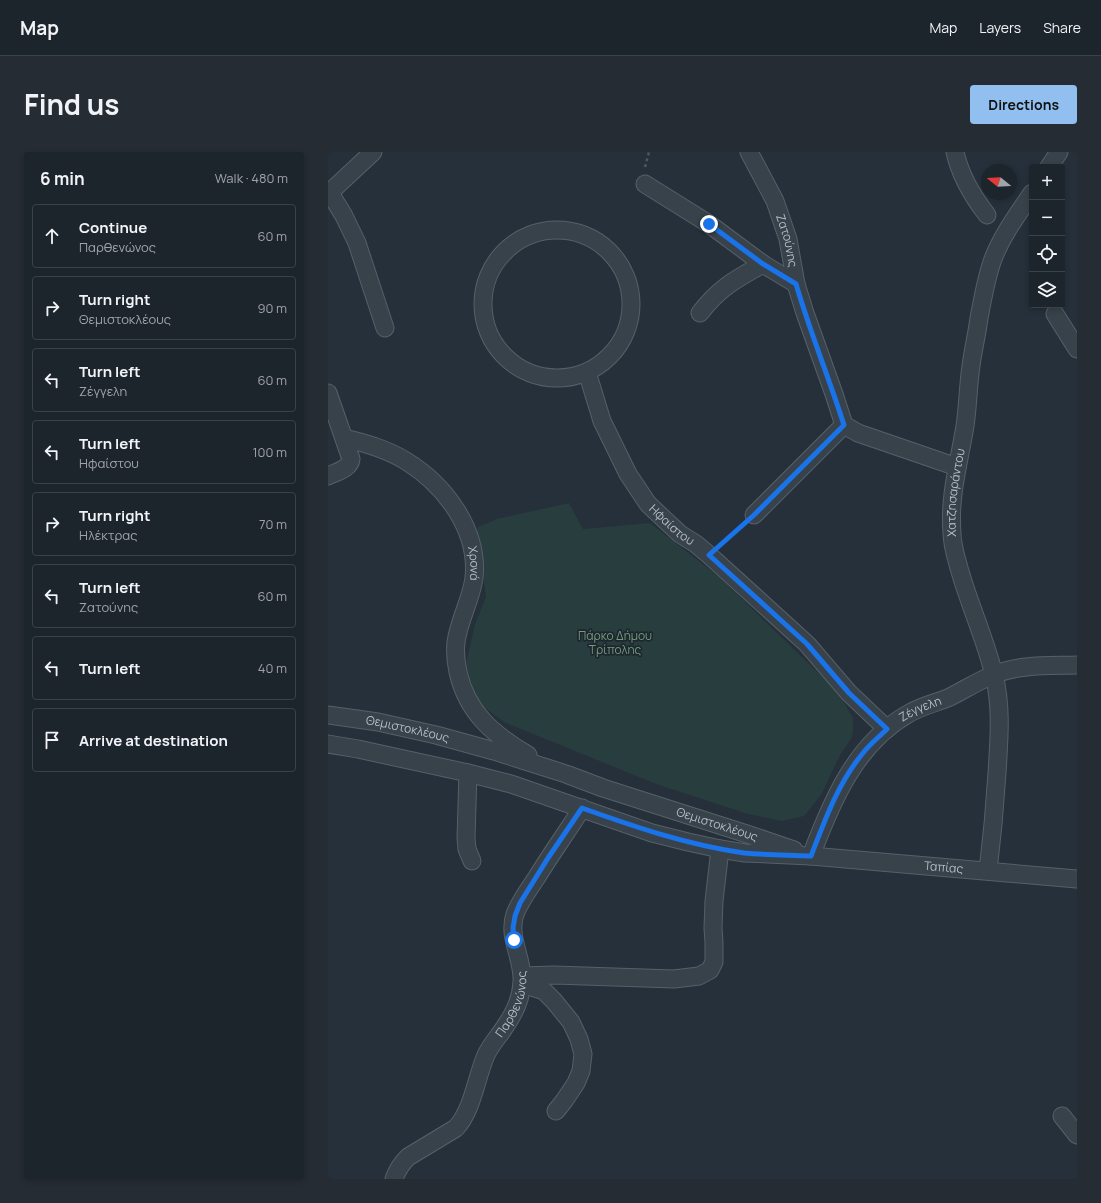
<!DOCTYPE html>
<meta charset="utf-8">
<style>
body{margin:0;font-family:Manrope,sans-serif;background:#252c34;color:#f1f3f6}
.controls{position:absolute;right:12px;top:12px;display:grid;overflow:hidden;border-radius:4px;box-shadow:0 2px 6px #0003}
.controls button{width:36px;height:36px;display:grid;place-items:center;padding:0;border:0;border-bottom:1px solid #3a4148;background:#1c242c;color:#f1f3f6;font:20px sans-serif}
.compass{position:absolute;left:653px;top:12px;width:36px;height:36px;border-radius:50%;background:#1c242c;box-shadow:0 2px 6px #0003;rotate:288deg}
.stop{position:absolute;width:12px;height:12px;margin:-9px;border:3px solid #1a73e8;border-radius:50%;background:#fff}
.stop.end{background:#1a73e8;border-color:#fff;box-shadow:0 1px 4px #0008}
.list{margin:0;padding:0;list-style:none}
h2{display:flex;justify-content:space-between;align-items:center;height:52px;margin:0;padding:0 16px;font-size:17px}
h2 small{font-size:13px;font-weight:400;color:#a0a4a9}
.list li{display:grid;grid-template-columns:26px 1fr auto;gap:12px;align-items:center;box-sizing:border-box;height:64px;margin:0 8px 8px;padding:0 8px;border:1px solid #3a4148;border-radius:4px}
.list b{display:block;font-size:15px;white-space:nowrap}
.list p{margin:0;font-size:13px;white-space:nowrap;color:#a0a4a9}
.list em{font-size:13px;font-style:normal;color:#a0a4a9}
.icon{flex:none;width:22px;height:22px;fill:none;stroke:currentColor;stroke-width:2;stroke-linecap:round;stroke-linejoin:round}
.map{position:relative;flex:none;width:749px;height:1027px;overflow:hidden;border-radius:4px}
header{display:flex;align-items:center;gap:24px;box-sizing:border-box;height:56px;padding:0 20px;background:#1c242c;border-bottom:1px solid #3a4148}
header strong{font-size:19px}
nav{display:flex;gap:22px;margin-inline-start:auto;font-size:14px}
.intro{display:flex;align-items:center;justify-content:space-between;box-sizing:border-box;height:96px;padding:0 24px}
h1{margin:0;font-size:28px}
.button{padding:10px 18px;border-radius:4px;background:#90bff0;color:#111;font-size:14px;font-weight:700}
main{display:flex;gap:24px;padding:0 24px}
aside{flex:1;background:#1c242c;border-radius:4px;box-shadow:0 2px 6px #0003}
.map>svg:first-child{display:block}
.green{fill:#283d3d}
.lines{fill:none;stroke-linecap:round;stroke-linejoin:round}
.minor-casing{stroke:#576069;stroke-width:19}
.path{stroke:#475a5a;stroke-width:2.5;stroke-dasharray:3 3;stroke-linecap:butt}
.minor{stroke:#38424b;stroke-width:17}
.route{stroke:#1a73e8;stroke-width:5}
.labels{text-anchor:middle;stroke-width:3.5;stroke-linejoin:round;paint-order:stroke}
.street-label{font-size:12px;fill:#b4bdc6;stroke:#1e2730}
.park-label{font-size:12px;fill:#749a79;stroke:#1e2730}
</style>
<header>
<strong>Map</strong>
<nav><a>Map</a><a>Layers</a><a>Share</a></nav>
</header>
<div class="intro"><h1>Find us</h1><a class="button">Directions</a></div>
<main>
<aside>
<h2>6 min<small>Walk · 480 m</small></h2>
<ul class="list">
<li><svg class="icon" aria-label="ahead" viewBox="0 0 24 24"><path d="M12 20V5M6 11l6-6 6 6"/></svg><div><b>Continue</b><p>Παρθενώνος</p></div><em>60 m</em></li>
<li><svg class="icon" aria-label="right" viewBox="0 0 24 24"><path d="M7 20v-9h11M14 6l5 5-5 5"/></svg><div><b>Turn right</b><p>Θεμιστοκλέους</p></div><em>90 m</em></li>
<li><svg class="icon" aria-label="left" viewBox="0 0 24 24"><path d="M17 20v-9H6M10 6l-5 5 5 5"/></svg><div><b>Turn left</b><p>Ζέγγελη</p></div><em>60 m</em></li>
<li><svg class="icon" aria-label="left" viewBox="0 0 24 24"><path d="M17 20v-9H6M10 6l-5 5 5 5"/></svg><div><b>Turn left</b><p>Ηφαίστου</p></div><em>100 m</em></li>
<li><svg class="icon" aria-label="right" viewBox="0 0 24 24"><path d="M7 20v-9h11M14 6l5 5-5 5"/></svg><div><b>Turn right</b><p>Ηλέκτρας</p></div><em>70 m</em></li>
<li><svg class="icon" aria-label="left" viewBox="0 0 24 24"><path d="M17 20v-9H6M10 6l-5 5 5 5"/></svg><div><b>Turn left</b><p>Ζατούνης</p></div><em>60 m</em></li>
<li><svg class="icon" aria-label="left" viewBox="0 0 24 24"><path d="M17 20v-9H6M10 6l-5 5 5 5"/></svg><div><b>Turn left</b></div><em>40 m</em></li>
<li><svg class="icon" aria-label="arrive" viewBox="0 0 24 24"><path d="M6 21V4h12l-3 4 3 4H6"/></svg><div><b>Arrive at destination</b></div></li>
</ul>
</aside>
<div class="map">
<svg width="749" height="1027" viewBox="0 0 749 1027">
<rect width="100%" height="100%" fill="#25303b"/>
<path class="green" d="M 241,351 L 255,377 L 322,371 L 390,424 L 501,531 L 517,552 L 525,566 L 525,579 L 523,587 L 512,603 L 493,643 L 476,664 L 454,669 L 420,662 L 328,632 L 176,570 L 148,549 L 138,512 L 147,472 L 158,445 L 153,405 L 148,385 L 150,375 L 169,367 Z"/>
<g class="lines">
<defs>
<g id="minor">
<path id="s1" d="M 421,0 L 447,49 L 460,87 L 468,132 L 477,161 L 506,242 L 516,273 L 530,281 L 629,315"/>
<path d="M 627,0 C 632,23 645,45 659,63"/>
<path d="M 721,15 L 731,0"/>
<path d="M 317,32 L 381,72 L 435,112 L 468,132"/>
<path d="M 2,41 L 16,64 L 29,91 L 57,176"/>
<path d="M 0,42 L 45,0"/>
<circle cx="229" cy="152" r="74"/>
<path d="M 372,161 C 391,136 408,127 435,112"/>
<path d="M 727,162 L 749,197"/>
<path id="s2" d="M 259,220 L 274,269 L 300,322 L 320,352 L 352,382 L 368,392 L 381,403 L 479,492 L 521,541 L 559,577"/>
<path d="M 0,241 L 23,307 C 22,317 8,320 0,324"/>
<path id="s3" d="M 16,286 C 37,291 59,297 78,309 C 117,333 151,378 146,426 C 143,448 131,468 128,490 C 127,500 128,511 130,520 C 139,561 166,583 200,603"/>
<path d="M 426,363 L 516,273"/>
<path id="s4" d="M 0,563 L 50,570 L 108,583 L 166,599 L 238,622 L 275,636 L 419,682 L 466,698"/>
<path id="s5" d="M 0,592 L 30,597 L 140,621 L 183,632 L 324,681 L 360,690 L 392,697 L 417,701 L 483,704 L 749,727"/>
<path d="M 140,621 L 138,686 L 139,697 L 144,709"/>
<path id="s6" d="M 483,704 C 503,651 527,592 580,562 C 593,554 608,551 622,545 C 636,538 650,529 665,523 C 691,512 722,514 749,513"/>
<path id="s7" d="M 660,719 C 664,686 667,653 669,621 C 671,588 674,555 666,523 C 657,486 641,452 631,416 C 628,405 624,393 624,381 C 621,343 631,311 637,274 C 640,254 640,234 643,214 C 645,198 649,182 651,166 C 655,146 658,126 665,107 C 674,83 690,62 704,41"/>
<path d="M 195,824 L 226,823 L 346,827 L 371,824 L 382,818 L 386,810 L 386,790 L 385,776 L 386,749 L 392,697"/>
<path d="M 194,832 L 216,839 L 226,849 L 243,870 L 251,887 L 255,902 L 253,919 L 248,931 L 236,949 L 228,959"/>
<path d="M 734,964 L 749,983"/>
<path id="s8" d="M 66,1027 C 69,1018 73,1012 80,1005 L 128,976 C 145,957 148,926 158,903 C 163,892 172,883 178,873 C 187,860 193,846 194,831 C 196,807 179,786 187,762 C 192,749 201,737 209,725 C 223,702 239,680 254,656"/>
</g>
</defs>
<use href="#minor" class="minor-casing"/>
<g class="path">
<path d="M 317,15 L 321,0"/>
<path d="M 394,392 L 414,374"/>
</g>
<use href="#minor" class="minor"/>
</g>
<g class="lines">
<path class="route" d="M 186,788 L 185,776 L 187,764 L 192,751 L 220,706 L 254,656 C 307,675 360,693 416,701 C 438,703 461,703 483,704 C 497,668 510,631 535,601 C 542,592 551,585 559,577 L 521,541 L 479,492 L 381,403 L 426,363 L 516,273 C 501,226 482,180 468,132 L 435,112 L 381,72"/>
</g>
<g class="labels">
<g class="street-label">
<text dy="4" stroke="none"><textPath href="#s1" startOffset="97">Ζατούνης</textPath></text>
<text dy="4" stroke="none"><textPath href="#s7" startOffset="386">Χατζησαράντου</textPath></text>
<text dy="4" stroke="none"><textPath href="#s2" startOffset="178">Ηφαίστου</textPath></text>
<text dy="4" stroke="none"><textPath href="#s3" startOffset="194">Χρονά</textPath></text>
<text dy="4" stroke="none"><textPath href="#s6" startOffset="189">Ζέγγελη</textPath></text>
<text dy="4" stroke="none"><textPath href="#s4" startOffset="81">Θεμιστοκλέους</textPath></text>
<text dy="4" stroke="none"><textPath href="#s4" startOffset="405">Θεμιστοκλέους</textPath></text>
<text dy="4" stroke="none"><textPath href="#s5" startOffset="631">Ταπίας</textPath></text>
<text dy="4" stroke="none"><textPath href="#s8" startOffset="220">Παρθενώνος</textPath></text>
</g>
<g class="park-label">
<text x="287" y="488">Πάρκο Δήμου<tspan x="287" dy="14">Τρίπολης</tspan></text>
</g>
</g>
</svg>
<div class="controls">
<button>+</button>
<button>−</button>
<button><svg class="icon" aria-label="locate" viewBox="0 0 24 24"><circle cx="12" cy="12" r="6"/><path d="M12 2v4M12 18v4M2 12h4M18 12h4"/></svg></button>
<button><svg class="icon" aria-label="layers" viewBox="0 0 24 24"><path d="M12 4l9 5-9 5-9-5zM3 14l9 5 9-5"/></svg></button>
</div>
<svg class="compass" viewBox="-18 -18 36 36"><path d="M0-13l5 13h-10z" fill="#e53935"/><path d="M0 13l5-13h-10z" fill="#a0a4a9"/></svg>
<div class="stop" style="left:186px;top:788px"></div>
<div class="stop end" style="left:381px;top:72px"></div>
</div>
</main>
